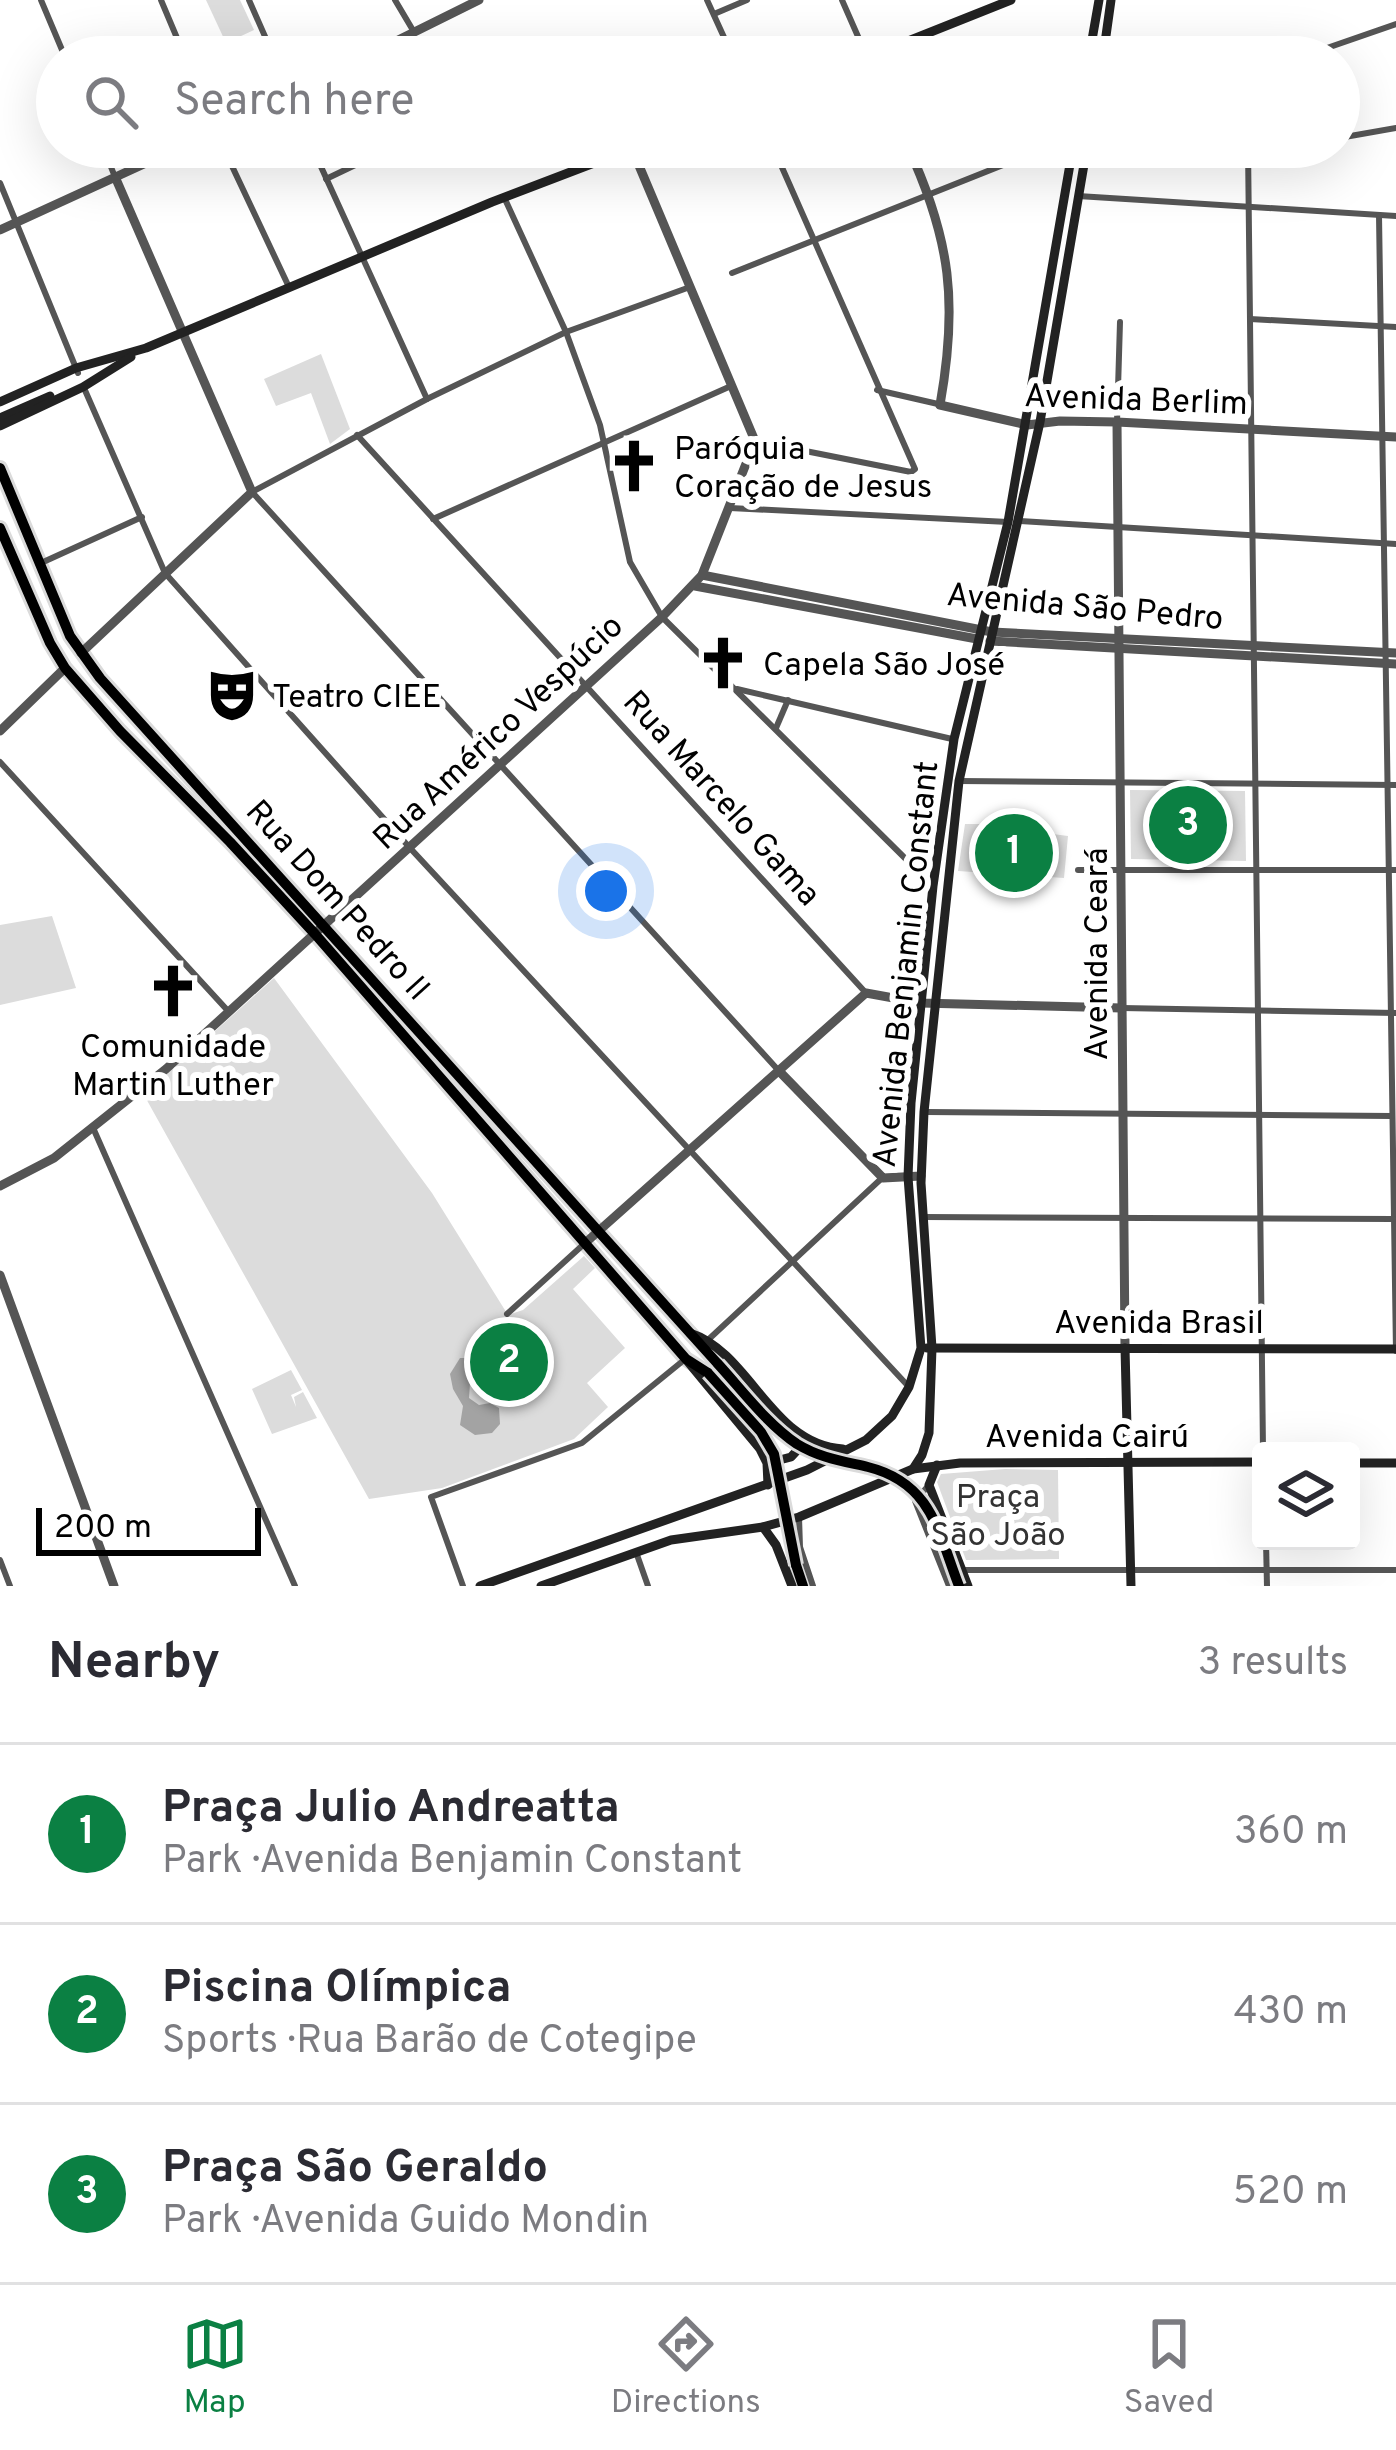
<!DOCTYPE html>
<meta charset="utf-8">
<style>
body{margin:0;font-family:Overpass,sans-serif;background:#f7f7f7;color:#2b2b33}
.controls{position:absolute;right:36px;bottom:36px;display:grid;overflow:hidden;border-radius:12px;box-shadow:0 12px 48px #0002}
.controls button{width:108px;height:108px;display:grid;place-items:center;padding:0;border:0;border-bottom:3px solid #e1e1e2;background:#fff;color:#2b2b33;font:60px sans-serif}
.scale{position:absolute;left:36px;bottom:30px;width:225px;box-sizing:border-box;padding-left:12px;border:6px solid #000;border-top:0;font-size:33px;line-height:42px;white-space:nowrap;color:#000;-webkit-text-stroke:9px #fff;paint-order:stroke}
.you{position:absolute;left:606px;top:891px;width:42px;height:42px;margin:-30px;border:9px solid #fff;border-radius:50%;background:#1a73e8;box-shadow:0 0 0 18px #1a73e833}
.badge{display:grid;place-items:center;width:78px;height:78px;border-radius:50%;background:#0b8043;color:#fff;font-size:39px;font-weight:700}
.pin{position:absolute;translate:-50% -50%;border:6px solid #fff;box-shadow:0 3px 12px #0006}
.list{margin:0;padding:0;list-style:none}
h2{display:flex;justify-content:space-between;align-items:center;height:156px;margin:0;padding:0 48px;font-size:51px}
h2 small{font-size:39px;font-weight:400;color:#7c7c81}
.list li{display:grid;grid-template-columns:78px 1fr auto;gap:36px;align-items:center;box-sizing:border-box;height:180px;padding:0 48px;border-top:3px solid #e1e1e2}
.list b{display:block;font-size:45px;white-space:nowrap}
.list p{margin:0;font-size:39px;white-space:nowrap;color:#7c7c81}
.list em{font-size:39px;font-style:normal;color:#7c7c81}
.icon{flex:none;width:66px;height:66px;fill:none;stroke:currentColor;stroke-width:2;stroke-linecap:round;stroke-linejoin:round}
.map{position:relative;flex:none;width:1396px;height:1586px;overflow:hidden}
.search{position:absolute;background:#fff;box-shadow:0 12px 48px #0002;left:36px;right:36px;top:36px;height:132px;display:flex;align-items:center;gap:30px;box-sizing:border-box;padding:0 42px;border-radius:66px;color:#7c7c81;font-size:45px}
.sheet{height:696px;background:#fff}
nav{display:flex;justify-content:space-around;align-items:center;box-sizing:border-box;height:168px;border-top:3px solid #e1e1e2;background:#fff;font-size:33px;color:#7c7c81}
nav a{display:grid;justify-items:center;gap:6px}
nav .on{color:#0b8043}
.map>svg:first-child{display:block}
.green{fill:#dcdcdc}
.water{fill:#a3a3a3}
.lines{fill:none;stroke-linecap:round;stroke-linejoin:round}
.primary-casing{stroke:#dbdbdb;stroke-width:16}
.minor{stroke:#555;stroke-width:6}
.tertiary{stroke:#555;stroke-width:9}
.secondary{stroke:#222;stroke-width:9}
.primary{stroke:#000;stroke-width:10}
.primary-bridge-casing{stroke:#dbdbdb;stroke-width:16;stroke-linecap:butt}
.primary-bridge{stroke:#000;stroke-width:10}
.labels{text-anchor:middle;stroke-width:12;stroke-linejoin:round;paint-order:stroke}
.street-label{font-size:33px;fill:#000;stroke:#fff}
.poi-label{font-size:33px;fill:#000;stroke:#fff;text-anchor:start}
.park-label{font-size:33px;fill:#333;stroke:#fff}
</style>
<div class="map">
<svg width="1396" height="1586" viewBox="0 0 1396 1586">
<rect width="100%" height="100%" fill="#fff"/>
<g class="green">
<path d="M 206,0 L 240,0 L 254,30 L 226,43 Z"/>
<path d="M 321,354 L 350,429 L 330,444 L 311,393 L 276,406 L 264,379 Z"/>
<path d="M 1130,790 L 1245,791 L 1246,861 L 1131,859 Z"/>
<path d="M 965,824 L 1002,824 L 1001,831 L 1012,833 L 1014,829 L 1068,836 L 1064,878 L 958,871 Z"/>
<path d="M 52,916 L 76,988 L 0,1005 L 0,925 Z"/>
<path d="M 274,978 L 432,1193 L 508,1315 L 523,1310 L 584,1256 L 595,1268 L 573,1289 L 625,1348 L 587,1383 L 608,1407 L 574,1439 L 442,1488 L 369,1499 L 144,1095 Z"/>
<path d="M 291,1370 L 302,1390 L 291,1395 L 296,1407 L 294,1397 L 303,1392 L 317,1418 L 272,1434 L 252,1389 Z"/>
<path d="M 1005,1469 L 1058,1470 L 1059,1559 L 966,1560 L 937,1482 L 941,1474 Z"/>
</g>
<g class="water">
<path d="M 512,1332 L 528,1385 L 507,1391 L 490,1338 Z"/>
<path d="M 460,1358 L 470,1358 L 481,1367 L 482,1377 L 470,1383 L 469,1398 L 479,1405 L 490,1403 L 499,1408 L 500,1424 L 492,1433 L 475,1435 L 460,1425 L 463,1406 L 453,1389 L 450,1374 Z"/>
</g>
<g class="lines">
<defs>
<g id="primary">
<path d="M 0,468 L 70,636 L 100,678 L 718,1364"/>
<path d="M 0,528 L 50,643 L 65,668 L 120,731 L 230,842 L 315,934 L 686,1359 L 708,1373"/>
<path d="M 796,1565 L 803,1586"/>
</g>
</defs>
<use href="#primary" class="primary-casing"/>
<g class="minor">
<path d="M 41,0 L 65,57"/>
<path d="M 161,0 L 185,57"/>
<path d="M 249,0 L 274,57"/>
<path d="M 395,0 L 414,32"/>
<path d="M 707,0 L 733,57"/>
<path d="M 842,0 L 867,57"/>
<path d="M 714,14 L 747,0"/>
<path d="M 1301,57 L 1396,24"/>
<path d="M 1339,138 L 1396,128"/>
<path d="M 103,147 L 115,177"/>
<path d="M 223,147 L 288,285"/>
<path d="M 312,147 L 427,399"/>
<path d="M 1248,147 L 1263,1451"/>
<path d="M 326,179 L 393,147"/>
<path d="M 0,183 L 78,373"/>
<path d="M 1078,196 L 1396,216"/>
<path d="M 504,197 L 566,332 L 600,425 L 630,562 L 662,617 L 931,884"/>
<path d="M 1379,215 L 1396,1351"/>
<path d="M 732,273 L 1048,147"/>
<path d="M 690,287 L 566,332 L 427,399 L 252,492 L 779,1071"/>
<path d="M 1250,319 L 1396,327"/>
<path d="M 84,388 L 165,573 L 410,848 L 909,1387"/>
<path d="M 877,390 L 938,404"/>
<path d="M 1117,422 L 1120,322"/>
<path d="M 357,435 L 866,993"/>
<path d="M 755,441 L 911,472 L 915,469 L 773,147"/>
<path d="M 730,508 L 1008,522"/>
<path d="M 433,519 L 731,386"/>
<path d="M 1020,521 L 1396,544"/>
<path d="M 41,563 L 142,517"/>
<path d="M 737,689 L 952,739"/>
<path d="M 776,728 L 788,700"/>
<path d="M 0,762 L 229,1012"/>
<path d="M 959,781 L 1396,785"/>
<path d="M 1078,870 L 1396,870"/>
<path d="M 1122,1008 L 1396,1013"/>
<path d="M 926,1112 L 1392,1116"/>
<path d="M 94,1130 L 295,1586"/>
<path d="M 923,1217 L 1393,1219"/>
<path d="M 507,1314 L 584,1244"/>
<path d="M 709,1339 L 882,1178"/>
<path d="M 929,1485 L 915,1501 L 949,1586"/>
<path d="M 799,1517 L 800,1547 L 813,1586"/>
<path d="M 1266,1541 L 1267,1586"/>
<path d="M 636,1552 L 648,1586"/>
<path d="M 0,1560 L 10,1586"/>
<path d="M 962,1570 L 1396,1570"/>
<path d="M 463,1586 L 431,1497 L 582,1443 L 684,1360"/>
</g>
<g class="tertiary">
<path d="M 364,57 L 479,0"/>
<path d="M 908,147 C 951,240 958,304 940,405 L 1027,425 L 1060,421 L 1117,422 L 1396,437"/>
<path d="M 0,230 L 181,147"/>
<path d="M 1117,422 L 1125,1348"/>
<path d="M 702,575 L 992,632 L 1396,653"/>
<path d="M 695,586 L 977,639"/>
<path d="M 990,641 L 1396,664"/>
<path d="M 81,653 L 252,492 L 116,179"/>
<path d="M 0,731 L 65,668"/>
<path d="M 779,1071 L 883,1178 L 921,1176"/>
<path d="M 0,1186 L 54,1158 L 166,1069 L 662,617 L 702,575 L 755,441 L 632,149"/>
<path d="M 584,1244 L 866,993 L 921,1003 L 1122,1008"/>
<path d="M 0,1275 L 114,1586"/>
</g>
<g class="secondary">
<path d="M 868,57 L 1011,0"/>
<path d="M 1089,57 L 1099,0"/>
<path d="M 1103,57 L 1111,0"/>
<path d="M 0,402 L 76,368 L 146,348 L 492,202 L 636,147"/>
<path d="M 0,418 L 50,396"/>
<path d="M 0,426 L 83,387 L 131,357"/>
<path d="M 690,1333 C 751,1353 771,1445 843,1449"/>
<path d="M 927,1348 L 1396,1349"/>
<path d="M 1125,1348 L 1131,1586"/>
<path d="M 688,1362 L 760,1449 L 767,1463 L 768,1485"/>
<path d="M 772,1462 L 791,1457 L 803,1444"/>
<path d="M 1351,1463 L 1396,1463"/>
<path d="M 937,1465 L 929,1485 L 968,1586"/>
<path d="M 913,1469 L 922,1455 L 929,1433 L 932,1348 L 921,1183 L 924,1112 L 959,781 L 1040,422 L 1087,147"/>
<path d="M 763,1527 L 776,1545 L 792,1586"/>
<path d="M 480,1586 L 807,1470 L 866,1440 L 892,1416 L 909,1387 L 921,1348 L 908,1177 L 911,1103 L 933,886 L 954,739 L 1008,522 L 1073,147"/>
<path d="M 541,1586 L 671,1540 L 763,1527 L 799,1517 L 913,1469 L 960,1463 L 1261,1462"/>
</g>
<use href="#primary" class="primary"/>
<defs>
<g id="primary-bridge">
<path d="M 718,1364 C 742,1390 767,1424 797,1444 C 820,1458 842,1461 868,1467 C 932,1483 938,1532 959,1586"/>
<path d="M 708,1373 L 761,1432 L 774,1454 L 796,1565"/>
</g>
</defs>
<use href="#primary-bridge" class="primary-bridge-casing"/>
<use href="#primary-bridge" class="primary-bridge"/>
</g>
<defs>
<symbol id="church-bare" viewBox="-9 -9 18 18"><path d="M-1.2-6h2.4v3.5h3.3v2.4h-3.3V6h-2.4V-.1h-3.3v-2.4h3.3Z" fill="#000" stroke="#fff" stroke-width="2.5" paint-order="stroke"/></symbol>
<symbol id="theatre-bare" viewBox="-9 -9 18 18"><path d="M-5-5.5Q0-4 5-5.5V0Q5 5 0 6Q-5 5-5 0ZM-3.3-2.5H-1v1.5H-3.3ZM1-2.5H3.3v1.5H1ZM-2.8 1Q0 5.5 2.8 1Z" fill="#000" stroke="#fff" stroke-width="2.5" paint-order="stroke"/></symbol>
</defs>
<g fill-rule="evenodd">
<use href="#church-bare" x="596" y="428" width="76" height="76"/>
<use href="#church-bare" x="685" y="625" width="76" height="76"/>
<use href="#theatre-bare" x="194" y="657" width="76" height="76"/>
<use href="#church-bare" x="135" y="953" width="76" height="76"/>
</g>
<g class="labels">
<g class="street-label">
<text transform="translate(1136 398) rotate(2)" y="12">Avenida Berlim</text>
<text transform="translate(1085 605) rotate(5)" y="12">Avenida São Pedro</text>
<text transform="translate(497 731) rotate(-43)" y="12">Rua Américo Vespúcio</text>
<text transform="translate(723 797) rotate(48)" y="12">Rua Marcelo Gama</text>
<text transform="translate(339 899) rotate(48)" y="12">Rua Dom Pedro II</text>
<text transform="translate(1095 954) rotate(-90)" y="12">Avenida Ceará</text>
<text transform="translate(904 964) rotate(-84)" y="12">Avenida Benjamin Constant</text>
<text x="1159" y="1333">Avenida Brasil</text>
<text x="1087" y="1447">Avenida Cairú</text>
</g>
<g class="poi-label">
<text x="674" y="459">Paróquia<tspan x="674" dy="38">Coração de Jesus</tspan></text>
<text x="763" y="675">Capela São José</text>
<text x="272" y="707">Teatro CIEE</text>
<text x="173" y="1057" text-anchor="middle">Comunidade<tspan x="173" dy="38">Martin Luther</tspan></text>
</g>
<g class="park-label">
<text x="998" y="1507">Praça<tspan x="998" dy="38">São João</tspan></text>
</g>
</g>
</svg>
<div class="controls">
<button><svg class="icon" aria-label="layers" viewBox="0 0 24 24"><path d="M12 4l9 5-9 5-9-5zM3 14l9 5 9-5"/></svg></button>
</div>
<div class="scale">200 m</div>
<div class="you"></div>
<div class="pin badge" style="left:1014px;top:853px">1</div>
<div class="pin badge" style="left:509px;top:1362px">2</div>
<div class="pin badge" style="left:1188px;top:825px">3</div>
<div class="search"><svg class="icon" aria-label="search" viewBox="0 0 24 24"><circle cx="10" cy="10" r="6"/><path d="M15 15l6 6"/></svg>Search here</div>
</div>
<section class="sheet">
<h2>Nearby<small>3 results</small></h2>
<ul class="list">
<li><span class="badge">1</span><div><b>Praça Julio Andreatta</b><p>Park · Avenida Benjamin Constant</p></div><em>360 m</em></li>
<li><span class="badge">2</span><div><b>Piscina Olímpica</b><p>Sports · Rua Barão de Cotegipe</p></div><em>430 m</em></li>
<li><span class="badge">3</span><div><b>Praça São Geraldo</b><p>Park · Avenida Guido Mondin</p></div><em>520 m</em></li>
</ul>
</section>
<nav>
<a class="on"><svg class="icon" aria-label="map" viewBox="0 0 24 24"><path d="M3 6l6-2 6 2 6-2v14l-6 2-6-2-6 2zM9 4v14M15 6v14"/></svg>Map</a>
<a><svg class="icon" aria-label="directions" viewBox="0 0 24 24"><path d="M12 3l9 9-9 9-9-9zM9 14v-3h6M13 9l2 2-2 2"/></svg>Directions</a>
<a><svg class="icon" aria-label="saved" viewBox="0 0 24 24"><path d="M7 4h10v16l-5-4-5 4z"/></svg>Saved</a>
</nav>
